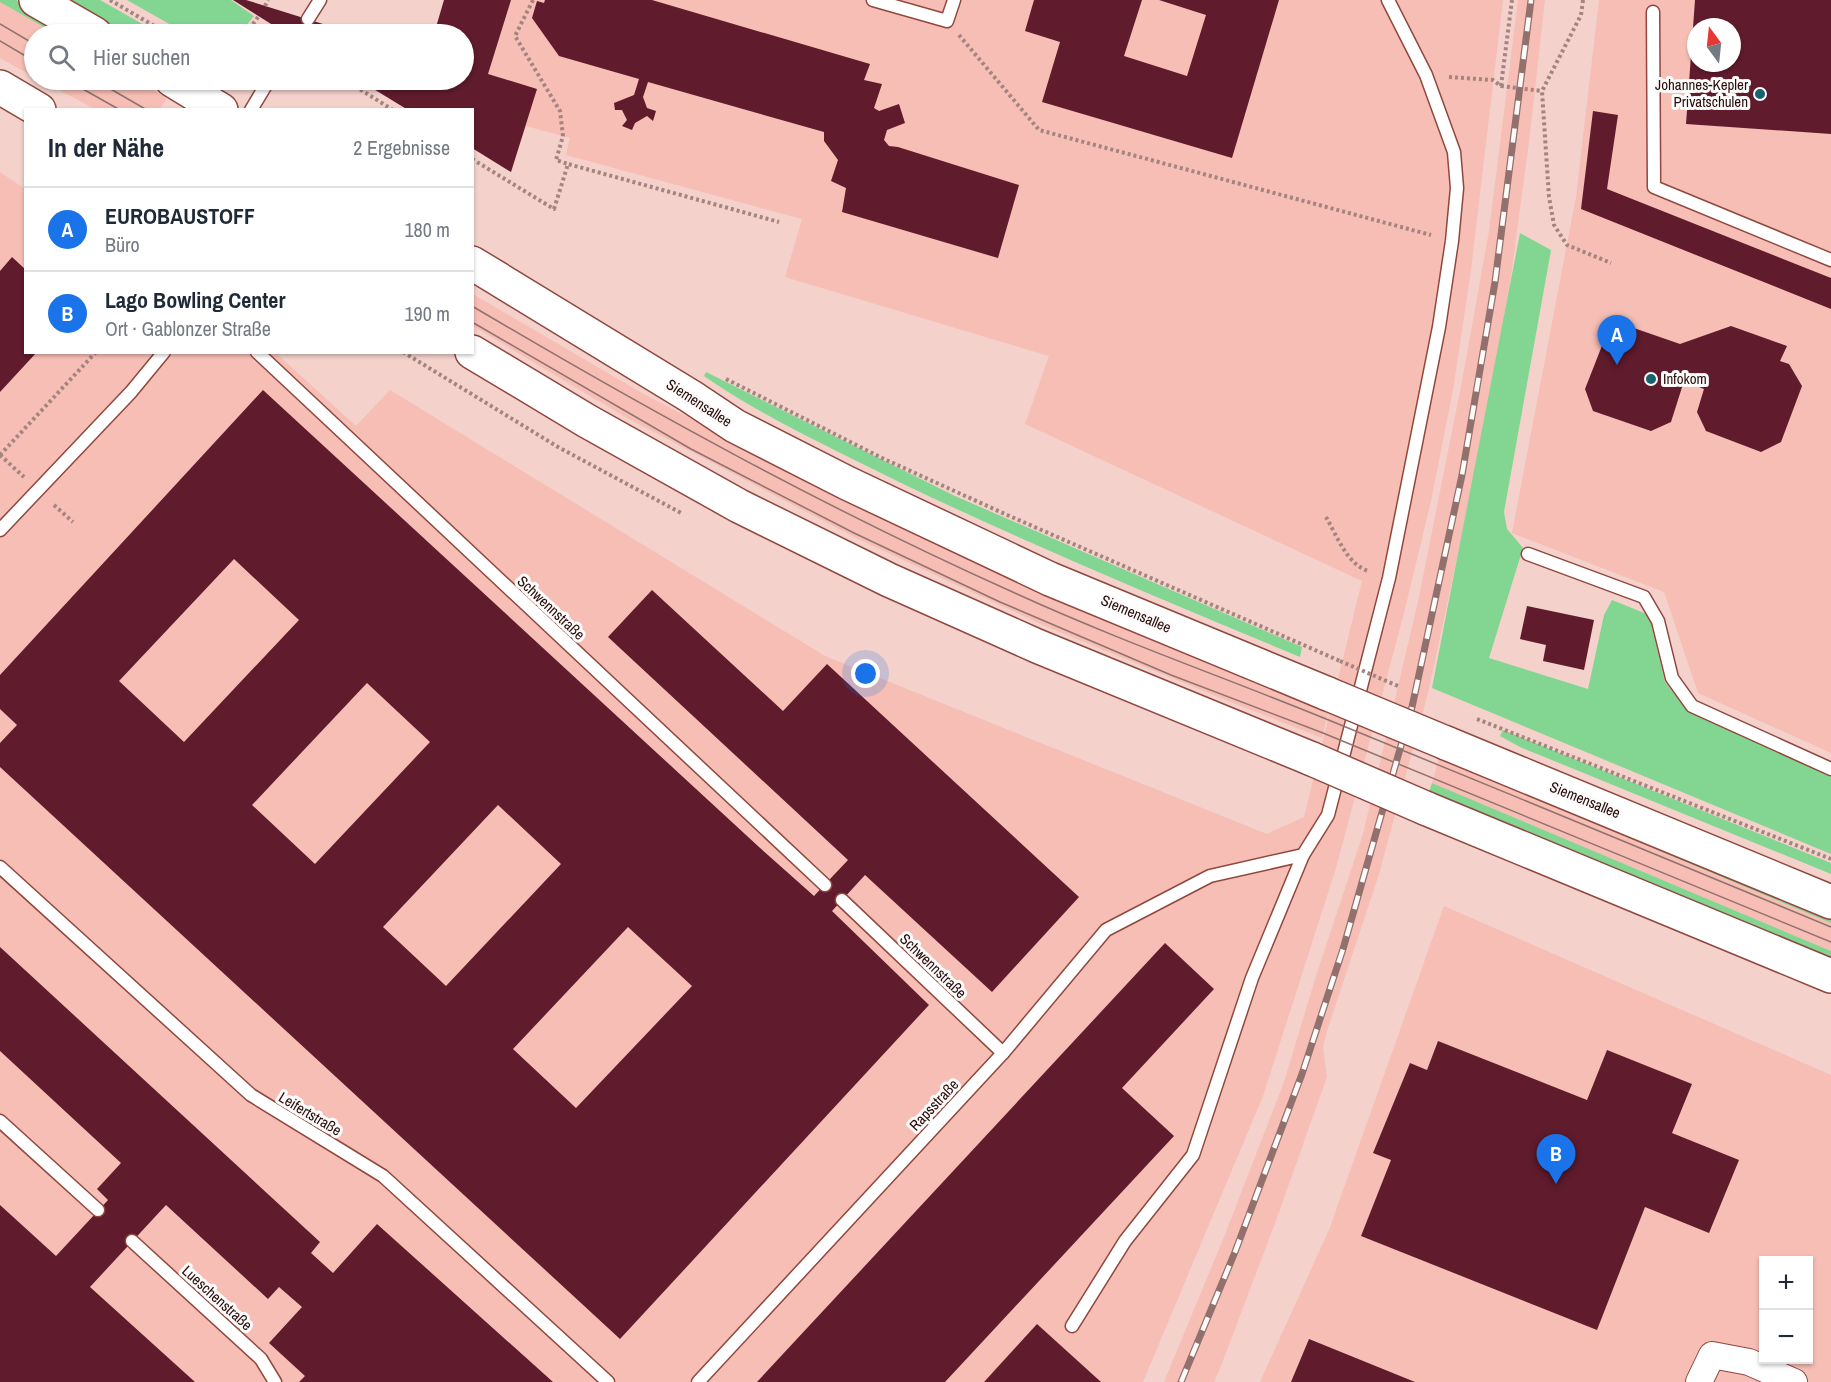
<!DOCTYPE html>
<html lang="de">
<meta charset="utf-8">
<style>
body{margin:0;font-family:"Archivo Narrow",sans-serif;background:#f6f6f7;color:#1f2937}
.controls{position:absolute;right:18px;bottom:18px;display:grid;overflow:hidden;border-radius:0px;box-shadow:0 2px 4px #0004}
.controls button{width:54px;height:54px;display:grid;place-items:center;padding:0;border:0;border-bottom:2px solid #e0e1e3;background:#fff;color:#1f2937;font:30px sans-serif}
.compass{position:absolute;left:1687px;top:18px;width:54px;height:54px;border-radius:50%;background:#fff;box-shadow:0 2px 4px #0004;rotate:345deg}
.you{position:absolute;left:866px;top:674px;width:21px;height:21px;margin:-15px;border:4px solid #fff;border-radius:50%;background:#1a73e8;box-shadow:0 0 0 9px #1a73e833}
.badge{display:grid;place-items:center;width:39px;height:39px;border-radius:50%;background:#1a73e8;color:#fff;font-size:20px;font-weight:700}
.pin{position:absolute;translate:-50% -50px;filter:drop-shadow(0 2px 3px #0008)}
.pin::after{content:'';position:absolute;top:32px;width:21px;height:18px;background:inherit;clip-path:polygon(0 0,100% 0,50% 100%)}
.list{margin:0;padding:0;list-style:none}
h2{display:flex;justify-content:space-between;align-items:center;height:78px;margin:0;padding:0 24px;font-size:26px}
h2 small{font-size:20px;font-weight:400;color:#747a83}
.list li{display:grid;grid-template-columns:39px 1fr auto;gap:18px;align-items:center;box-sizing:border-box;height:84px;padding:0 24px;border-top:2px solid #e0e1e3}
.list b{display:block;font-size:22px;white-space:nowrap}
.list p{margin:0;font-size:20px;white-space:nowrap;color:#747a83}
.list em{font-size:20px;font-style:normal;color:#747a83}
.icon{flex:none;width:33px;height:33px;fill:none;stroke:currentColor;stroke-width:2;stroke-linecap:round;stroke-linejoin:round}
.map{position:relative;flex:none;width:1831px;height:1382px;overflow:hidden}
.search{position:absolute;background:#fff;box-shadow:0 2px 4px #0004;left:24px;top:24px;width:450px;height:66px;display:flex;align-items:center;gap:15px;box-sizing:border-box;padding:0 21px;border-radius:33px;color:#747a83;font-size:22px}
.panel{position:absolute;background:#fff;box-shadow:0 2px 4px #0004;left:24px;top:108px;width:450px;height:246px;border-radius:0px}
.map>svg:first-child{display:block}
.built{fill:#f6beb5;fill-rule:evenodd}
.green{fill:#82d691}
.building{fill:#601b2d;fill-rule:evenodd}
.lines{fill:none;stroke-linecap:round;stroke-linejoin:round}
.service-casing{stroke:#90473e;stroke-width:15}
.minor-casing{stroke:#90473e;stroke-width:28}
.secondary-casing{stroke:#90473e;stroke-width:36}
.path{stroke:#a5847f;stroke-width:4;stroke-dasharray:3 3;stroke-linecap:butt}
.service{stroke:#fff;stroke-width:12}
.minor{stroke:#fff;stroke-width:26}
.secondary{stroke:#fff;stroke-width:33}
.tram{stroke:#92716d;stroke-width:1.5}
.rail-casing{stroke:#92716d;stroke-width:7}
.rail{stroke:#fbfbfb;stroke-width:4.5;stroke-dasharray:14;stroke-linecap:butt}
.secondary-bridge-casing{stroke:#90473e;stroke-width:36;stroke-linecap:butt}
.path-bridge{stroke:#a5847f;stroke-width:4;stroke-dasharray:3 3;stroke-linecap:butt}
.secondary-bridge{stroke:#fff;stroke-width:33}
.poi-dot{fill:#16636d;stroke:#fbfbfb;stroke-width:2}
.labels{text-anchor:middle;stroke-width:6;stroke-linejoin:round;paint-order:stroke}
.poi-label{font-size:15px;fill:#2a0c09;stroke:#fbfbfb;text-anchor:end}
.street-label{font-size:15px;fill:#2a0c09;stroke:#fbfbfb}
</style>
<div class="map">
<svg width="1831" height="1382" viewBox="0 0 1831 1382">
<rect width="100%" height="100%" fill="#f4d1cb"/>
<g class="built">
<path d="M 444,0 L 1503,0 L 1471,270 L 1453,390 L 1431,501 L 1404,613 L 1336,868 L 1263,1096 L 1143,1382 L 0,1382 L 0,172 L 25,189 L 26,352 L 276,353 L 356,426 L 390,390 L 825,656 L 1267,834 L 1304,817 L 1362,581 L 1025,424 L 1049,356 L 785,277 L 802,219 L 566,155 L 570,138 L 526,126 L 511,172 L 473,148 L 472,110 L 371,87 L 373,80 L 464,80 L 464,34 L 434,34 Z"/>
<path d="M 1518,0 L 1545,0 L 1529,142 L 1511,276 L 1487,419 L 1428,693 L 1379,874 L 1326,1034 L 1323,1047 L 1327,1077 L 1274,1226 L 1219,1371 L 1214,1382 L 1164,1382 L 1226,1232 L 1284,1082 L 1316,976 L 1363,834 L 1418,602 L 1463,376 L 1489,231 Z"/>
<path d="M 1599,0 L 1831,0 L 1831,753 L 1698,693 L 1664,592 L 1512,533 L 1576,197 ZM 1696,27 L 1732,27 L 1732,63 L 1696,63 Z"/>
<path d="M 0,2 L 56,34 L 34,34 L 34,77 L 0,58 Z"/>
<path d="M 40,80 L 135,80 L 167,98 L 160,109 L 95,109 Z"/>
<path d="M 473,294 L 640,392 L 869,513 L 1057,599 L 1328,713 L 1322,738 L 1228,701 L 1045,626 L 858,539 L 627,418 L 473,326 Z"/>
<path d="M 1439,758 L 1831,923 L 1831,951 L 1432,783 Z"/>
<path d="M 1444,906 L 1831,1075 L 1831,1382 L 1260,1382 L 1329,1230 ZM 1764,1260 L 1808,1260 L 1808,1360 L 1764,1360 Z"/>
</g>
<g class="green">
<path d="M 0,0 L 16,0 L 76,34 L 56,34 L 0,2 Z"/>
<path d="M 66,0 L 100,0 L 160,34 L 126,34 Z"/>
<path d="M 127,0 L 231,0 L 254,16 L 239,34 L 187,34 Z"/>
<path d="M 1520,233 L 1551,250 L 1504,512 L 1507,529 L 1523,548 L 1489,658 L 1588,689 L 1604,615 L 1612,600 L 1649,615 L 1665,682 L 1684,706 L 1831,774 L 1831,854 L 1432,688 Z"/>
<path d="M 706,372 L 955,496 L 1302,647 L 1300,657 C 1164,600 1028,544 895,480 C 829,447 765,418 704,376 Z"/>
<path d="M 1503,730 L 1831,863 L 1831,874 L 1520,747 L 1500,736 Z"/>
<path d="M 1440,751 L 1831,913 L 1831,923 L 1439,758 Z"/>
<path d="M 1432,783 L 1831,951 L 1831,958 L 1429,792 Z"/>
</g>
<g class="building">
<path d="M 233,0 L 246,0 L 355,34 L 287,34 Z"/>
<path d="M 444,0 L 511,0 L 488,74 L 537,89 L 511,172 L 472,148 L 472,110 L 408,110 L 359,80 L 464,80 L 464,34 L 434,34 Z"/>
<path d="M 545,0 L 652,0 L 870,64 L 864,80 L 882,84 L 874,108 L 879,111 L 899,104 L 905,123 L 887,130 L 884,140 L 889,146 L 898,147 L 1019,185 L 998,258 L 842,212 L 846,188 L 831,181 L 838,160 L 824,141 L 824,132 L 648,82 L 643,97 L 647,108 L 656,111 L 653,121 L 647,116 L 635,123 L 632,130 L 622,126 L 627,120 L 622,110 L 615,110 L 614,103 L 634,95 L 639,79 L 559,56 L 532,18 L 537,1 L 544,3 Z"/>
<path d="M 1034,0 L 1142,0 L 1124,56 L 1187,76 L 1206,15 L 1159,0 L 1279,0 L 1232,158 L 1042,102 L 1060,42 L 1025,31 Z"/>
<path d="M 1695,0 L 1831,0 L 1831,134 L 1686,124 ZM 1696,27 L 1732,27 L 1732,63 L 1696,63 Z"/>
<path d="M 1593,111 L 1618,115 L 1607,189 L 1831,278 L 1831,309 L 1581,209 Z"/>
<path d="M 12,257 L 26,270 L 26,352 L 37,352 L 0,392 L 0,271 Z"/>
<path d="M 1628,326 L 1680,344 L 1731,326 L 1787,346 L 1780,361 L 1789,364 L 1802,386 L 1781,442 L 1761,452 L 1706,431 L 1697,412 L 1704,389 L 1684,381 L 1671,422 L 1651,431 L 1593,411 L 1585,389 L 1605,338 Z"/>
<path d="M 263,390 L 759,847 L 814,896 L 848,860 L 608,637 L 652,590 L 783,711 L 827,664 L 1079,897 L 992,992 L 865,875 L 832,911 L 929,1005 L 620,1339 L 0,767 L 0,743 L 17,725 L 0,709 L 0,675 ZM 234,559 L 299,620 L 184,742 L 119,681 ZM 367,683 L 430,742 L 315,864 L 252,805 ZM 498,805 L 561,864 L 446,986 L 383,927 ZM 628,927 L 692,986 L 576,1108 L 513,1049 Z"/>
<path d="M 1527,606 L 1594,620 L 1584,670 L 1543,661 L 1546,645 L 1520,639 Z"/>
<path d="M 1165,943 L 1214,989 L 1122,1088 L 1174,1136 L 945,1382 L 757,1382 Z"/>
<path d="M 0,947 L 320,1242 L 311,1253 L 333,1273 L 377,1224 L 553,1382 L 299,1382 L 305,1376 L 269,1343 L 302,1307 L 279,1287 L 268,1299 L 166,1205 L 90,1287 L 195,1382 L 0,1382 L 0,1205 L 56,1256 L 108,1200 L 97,1189 L 121,1163 L 0,1051 Z"/>
<path d="M 1438,1041 L 1587,1100 L 1607,1050 L 1692,1084 L 1672,1133 L 1739,1160 L 1709,1233 L 1645,1207 L 1597,1330 L 1361,1236 L 1391,1160 L 1373,1153 L 1410,1063 L 1427,1070 Z"/>
<path d="M 1037,1324 L 1101,1382 L 984,1382 Z"/>
<path d="M 1309,1339 L 1415,1382 L 1291,1382 Z"/>
</g>
<g class="lines">
<defs>
<g id="service">
<path d="M 873,0 L 947,21 L 954,0"/>
<path d="M 1653,12 L 1654,187 L 1831,260"/>
<path d="M 308,19 L 320,0"/>
<path d="M 251,110 L 269,80"/>
<path d="M 257,352 L 825,885"/>
<path d="M 0,530 L 131,392 L 164,352"/>
<path d="M 1528,554 L 1644,597 L 1658,621 L 1672,678 L 1692,706 L 1831,769"/>
<path d="M 0,867 L 251,1095 L 383,1176 L 608,1382"/>
<path d="M 842,900 L 1003,1053"/>
<path d="M 0,1121 L 98,1210"/>
<path d="M 132,1241 L 261,1359 L 275,1382"/>
<path d="M 1072,1326 L 1125,1241 L 1193,1155 L 1252,978 L 1303,855"/>
<path d="M 698,1382 L 1003,1053 L 1106,930 L 1210,876 L 1303,855 L 1328,815 L 1389,578 L 1439,327 L 1452,241 L 1457,188 L 1454,152 L 1426,75 L 1388,0"/>
</g>
<path id="minor" d="M 1699,1382 L 1712,1355 L 1749,1362 L 1794,1382"/>
<g id="secondary">
<path d="M 36,0 L 95,34"/>
<path d="M 172,80 L 221,110"/>
<path d="M 0,87 L 39,110"/>
<path d="M 472,263 L 690,396 L 735,426 L 847,483 L 1050,579 L 1328,694"/>
<path d="M 472,352 L 587,421 L 739,506 L 889,580 L 1037,646 L 1312,759"/>
<path d="M 1446,743 L 1831,902"/>
<path d="M 1425,808 L 1831,976"/>
</g>
</defs>
<use href="#service" class="service-casing"/>
<use href="#minor" class="minor-casing"/>
<use href="#secondary" class="secondary-casing"/>
<g class="path">
<path d="M 110,0 L 168,34"/>
<path d="M 533,0 L 515,36 L 560,111 L 563,136 L 556,160 L 568,164"/>
<path d="M 1583,0 L 1581,15 L 1542,91 L 1549,197 L 1554,225 L 1567,245 L 1611,263"/>
<path d="M 265,6 L 268,0"/>
<path d="M 246,34 L 258,17"/>
<path d="M 959,35 L 1039,130 L 1431,235"/>
<path d="M 1449,77 L 1493,80 L 1501,86 L 1542,91"/>
<path d="M 345,80 L 393,110"/>
<path d="M 1501,86 L 1512,0"/>
<path d="M 472,159 L 554,209 L 568,164 L 779,222"/>
<path d="M 403,352 L 558,447 L 683,514"/>
<path d="M 726,379 L 884,459 L 1005,514 L 1340,661"/>
<path d="M 0,455 L 96,352"/>
<path d="M 0,455 L 24,477"/>
<path d="M 54,505 L 73,522"/>
<path d="M 1326,517 C 1337,536 1347,564 1368,571"/>
<path d="M 1477,719 L 1831,859"/>
</g>
<use href="#service" class="service"/>
<use href="#minor" class="minor"/>
<use href="#secondary" class="secondary"/>
<g class="tram">
<path d="M 0,24 L 34,44"/>
<path d="M 0,41 L 34,61"/>
<path d="M 67,80 L 120,110"/>
<path d="M 95,80 L 147,110"/>
<path d="M 472,306 C 649,411 829,510 1017,594 C 1120,641 1226,678 1331,721 C 1498,789 1664,858 1831,927"/>
<path d="M 472,322 L 691,449 L 854,533 L 1000,602 L 1171,675 L 1323,733 L 1831,942"/>
</g>
<defs>
<path id="rail" d="M 1181,1382 L 1235,1252 L 1302,1074 L 1343,949 L 1412,707 L 1462,475 L 1495,282 L 1531,0"/>
</defs>
<use href="#rail" class="rail-casing"/>
<use href="#rail" class="rail"/>
<defs>
<g id="secondary-bridge">
<path d="M 1328,694 L 1446,743"/>
<path d="M 1312,759 L 1425,808"/>
</g>
</defs>
<use href="#secondary-bridge" class="secondary-bridge-casing"/>
<path class="path-bridge" d="M 1340,661 L 1398,686"/>
<use href="#secondary-bridge" class="secondary-bridge"/>
</g>
<g class="poi-dot">
<circle cx="1760" cy="94" r="6"/>
<circle cx="1651" cy="379" r="6"/>
</g>
<g class="labels">
<g class="poi-label">
<text x="1748" y="90">Johannes-Kepler<tspan x="1748" dy="17">Privatschulen</tspan></text>
<text x="1663" y="384" text-anchor="start">Infokom</text>
</g>
<g class="street-label">
<text transform="translate(699 403) rotate(33)" y="5">Siemensallee</text>
<text transform="translate(551 608) rotate(43)" y="5">Schwennstraße</text>
<text transform="translate(1136 614) rotate(23)" y="5">Siemensallee</text>
<text transform="translate(1585 800) rotate(22)" y="5">Siemensallee</text>
<text transform="translate(933 966) rotate(44)" y="5">Schwennstraße</text>
<text transform="translate(934 1105) rotate(-47)" y="5">Rapsstraße</text>
<text transform="translate(310 1114) rotate(31)" y="5">Leifertstraße</text>
<text transform="translate(217 1298) rotate(42)" y="5">Lueschenstraße</text>
</g>
</g>
</svg>
<div class="controls">
<button>+</button>
<button>−</button>
</div>
<svg class="compass" viewBox="-18 -18 36 36"><path d="M0-13l5 13h-10z" fill="#e53935"/><path d="M0 13l5-13h-10z" fill="#747a83"/></svg>
<div class="you"></div>
<div class="pin badge" style="left:1617px;top:365px">A</div>
<div class="pin badge" style="left:1556px;top:1184px">B</div>
<div class="search"><svg class="icon" aria-label="search" viewBox="0 0 24 24"><circle cx="10" cy="10" r="6"/><path d="M15 15l6 6"/></svg>Hier suchen</div>
<section class="panel">
<h2>In der Nähe<small>2 Ergebnisse</small></h2>
<ul class="list">
<li><span class="badge">A</span><div><b>EUROBAUSTOFF</b><p>Büro</p></div><em>180 m</em></li>
<li><span class="badge">B</span><div><b>Lago Bowling Center</b><p>Ort · Gablonzer Straße</p></div><em>190 m</em></li>
</ul>
</section>
</div>
